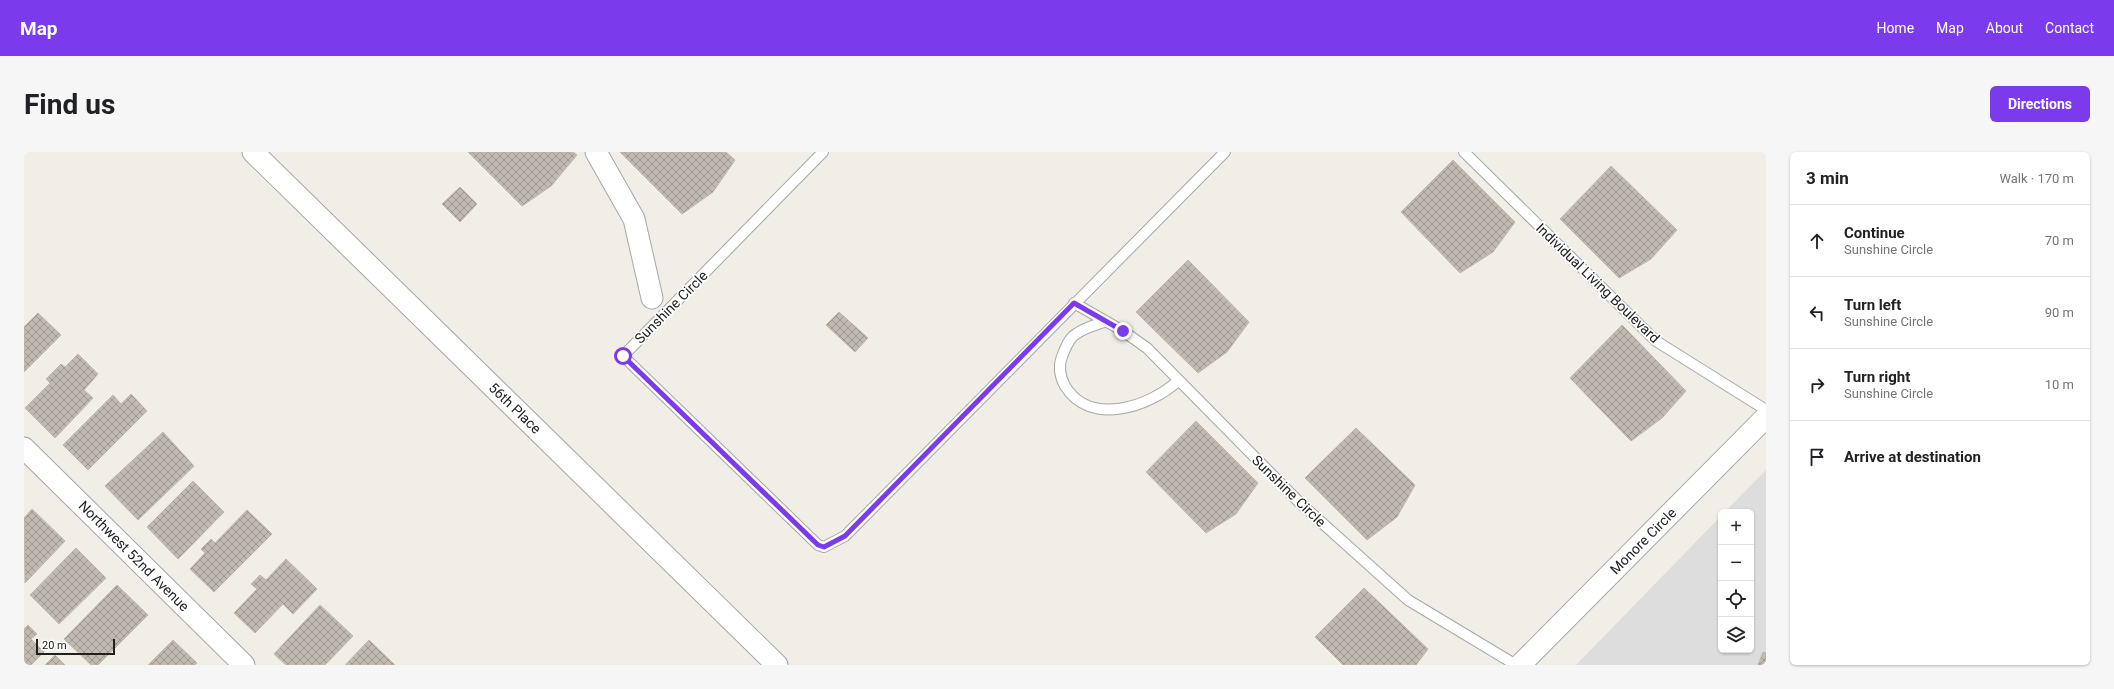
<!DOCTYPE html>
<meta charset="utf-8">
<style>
body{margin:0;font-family:Roboto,sans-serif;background:#f6f6f6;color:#202124}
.controls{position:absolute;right:12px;bottom:12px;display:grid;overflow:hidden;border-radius:6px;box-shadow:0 1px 3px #0004}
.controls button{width:36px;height:36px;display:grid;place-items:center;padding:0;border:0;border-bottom:1px solid #e0e0e0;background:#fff;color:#202124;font:20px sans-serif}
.scale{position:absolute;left:12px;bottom:10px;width:79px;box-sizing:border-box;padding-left:4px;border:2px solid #202020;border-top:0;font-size:11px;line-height:14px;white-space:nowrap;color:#202020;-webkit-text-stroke:3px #fff;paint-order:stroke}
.stop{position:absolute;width:12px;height:12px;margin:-9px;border:3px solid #7c3aed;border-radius:50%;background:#fff}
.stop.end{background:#7c3aed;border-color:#fff;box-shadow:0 1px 4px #0008}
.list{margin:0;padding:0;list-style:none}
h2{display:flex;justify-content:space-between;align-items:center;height:52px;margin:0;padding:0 16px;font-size:17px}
h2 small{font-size:13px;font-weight:400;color:#757577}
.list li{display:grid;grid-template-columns:26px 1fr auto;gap:12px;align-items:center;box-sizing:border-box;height:72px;padding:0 16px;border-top:1px solid #e0e0e0}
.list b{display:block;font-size:15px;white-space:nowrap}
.list p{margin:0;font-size:13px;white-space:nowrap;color:#757577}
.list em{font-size:13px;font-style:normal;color:#757577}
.icon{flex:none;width:22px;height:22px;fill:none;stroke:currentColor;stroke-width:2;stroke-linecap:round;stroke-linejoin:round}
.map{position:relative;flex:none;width:1742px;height:513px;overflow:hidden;border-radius:6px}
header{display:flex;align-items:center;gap:24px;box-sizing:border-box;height:56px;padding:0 20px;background:#7c3aed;color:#fff}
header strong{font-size:19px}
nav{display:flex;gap:22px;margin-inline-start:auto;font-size:14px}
.intro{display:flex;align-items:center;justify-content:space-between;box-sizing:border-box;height:96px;padding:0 24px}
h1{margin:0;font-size:28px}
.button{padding:10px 18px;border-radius:6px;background:#7c3aed;color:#fff;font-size:14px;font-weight:700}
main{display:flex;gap:24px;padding:0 24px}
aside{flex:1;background:#fff;border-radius:6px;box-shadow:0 1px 3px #0004}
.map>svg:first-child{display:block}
.residential{fill:#dedddd}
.building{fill:url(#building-cross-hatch);stroke:#c2b6a8}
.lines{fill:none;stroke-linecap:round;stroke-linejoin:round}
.lane-casing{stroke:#a7a7a7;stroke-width:12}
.street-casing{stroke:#a7a7a7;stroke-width:23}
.lane{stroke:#fff;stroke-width:10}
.street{stroke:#fff;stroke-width:21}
.route{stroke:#7c3aed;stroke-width:5}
.labels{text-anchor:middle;stroke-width:3.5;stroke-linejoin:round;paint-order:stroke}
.street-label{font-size:14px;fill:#202020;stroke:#fff}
</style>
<header>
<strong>Map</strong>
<nav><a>Home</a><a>Map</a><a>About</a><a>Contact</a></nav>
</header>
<div class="intro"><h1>Find us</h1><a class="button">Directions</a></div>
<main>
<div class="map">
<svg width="1742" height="513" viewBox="0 0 1742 513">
<defs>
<pattern id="building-cross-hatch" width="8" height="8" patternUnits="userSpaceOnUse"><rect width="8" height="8" fill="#c1bab2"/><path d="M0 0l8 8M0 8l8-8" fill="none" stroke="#9c9790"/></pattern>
</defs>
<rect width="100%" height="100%" fill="#f0eee6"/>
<path class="residential" d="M 1742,318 L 1742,513 L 1552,513 L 1697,364 L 1697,498 L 1727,498 L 1727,360 L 1701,360 Z"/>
<g class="building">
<path d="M 444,0 L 549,0 L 553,3 L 527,34 L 498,54 Z"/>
<path d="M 596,0 L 702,0 L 711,8 L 689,40 L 658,62 Z"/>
<path d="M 1429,8 L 1491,70 L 1469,100 L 1436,121 L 1377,60 Z"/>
<path d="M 1587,14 L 1653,78 L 1627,107 L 1595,126 L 1536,67 Z"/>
<path d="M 436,35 L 453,52 L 436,70 L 418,52 Z"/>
<path d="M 1164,108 L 1225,170 L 1203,200 L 1174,221 L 1112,160 Z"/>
<path d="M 815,160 L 844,186 L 831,200 L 802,173 Z"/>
<path d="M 14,161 L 37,183 L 0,220 L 0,175 Z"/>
<path d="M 1598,173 L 1662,239 L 1638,266 L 1607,289 L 1546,226 Z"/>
<path d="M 54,202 L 74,222 L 60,238 L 69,246 L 31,286 L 1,256 L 26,231 L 22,227 L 37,212 L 41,215 Z"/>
<path d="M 107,242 L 123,259 L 64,318 L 39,293 L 89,243 L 97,252 Z"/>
<path d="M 1172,269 L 1234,331 L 1212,362 L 1182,381 L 1122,320 Z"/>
<path d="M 1332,276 L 1391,333 L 1373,365 L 1343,388 L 1281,326 Z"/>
<path d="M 139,280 L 170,314 L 114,368 L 81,334 Z"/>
<path d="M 169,329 L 200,360 L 154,407 L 123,375 Z"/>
<path d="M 8,357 L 41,389 L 1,431 L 0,366 Z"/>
<path d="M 223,358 L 248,382 L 190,440 L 166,417 L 181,401 L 177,397 L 187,387 L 191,391 Z"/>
<path d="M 52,396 L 82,426 L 35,472 L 6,443 Z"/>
<path d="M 262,407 L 293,437 L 269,462 L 259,452 L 231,481 L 210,461 L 233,437 L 227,432 L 236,423 L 242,428 Z"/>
<path d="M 93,433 L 124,463 L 74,513 L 67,513 L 40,487 Z"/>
<path d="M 1340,436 L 1404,497 L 1392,513 L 1319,513 L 1291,485 Z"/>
<path d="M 296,453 L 329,484 L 301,513 L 262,513 L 250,502 Z"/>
<path d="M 4,473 L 13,482 L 7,487 L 20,500 L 7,513 L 0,513 L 0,477 Z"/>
<path d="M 149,488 L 173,511 L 171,513 L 124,513 Z"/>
<path d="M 345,488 L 371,513 L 321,513 Z"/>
<path d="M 1739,500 L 1742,501 L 1742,513 L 1734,513 Z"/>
<path d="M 31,503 L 41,513 L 21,513 Z"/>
</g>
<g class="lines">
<defs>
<g id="lane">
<path d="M 799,0 L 599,204 L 794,393 L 800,395 L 821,384 L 1201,0"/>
<path d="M 1440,0 L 1632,189 L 1742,258"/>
<path d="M 1050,151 L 1099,179 L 1123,196 L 1276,351 L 1384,448 L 1492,513"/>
<path d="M 1080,170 C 1071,173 1060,176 1052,182 C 1045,186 1042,195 1039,202 C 1034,213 1035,223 1041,234 C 1066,275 1125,255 1154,229"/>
</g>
<g id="street">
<path d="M 229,0 L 753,513"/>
<path d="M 572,0 L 610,67 L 628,146"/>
<path d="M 0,296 L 220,513"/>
<path d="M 1496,513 L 1742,265"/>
</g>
</defs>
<use href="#lane" class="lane-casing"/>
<use href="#street" class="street-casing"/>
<use href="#lane" class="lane"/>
<use href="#street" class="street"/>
</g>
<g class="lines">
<path class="route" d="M 599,204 L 794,393 L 800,395 L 821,384 L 1050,151 L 1099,179"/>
</g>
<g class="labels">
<g class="street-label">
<text transform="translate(1574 131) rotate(44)" y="5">Individual Living Boulevard</text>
<text transform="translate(647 155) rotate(-45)" y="5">Sunshine Circle</text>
<text transform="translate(491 256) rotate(44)" y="5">56th Place</text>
<text transform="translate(1265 339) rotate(44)" y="5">Sunshine Circle</text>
<text transform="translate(1619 389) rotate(-45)" y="5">Monore Circle</text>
<text transform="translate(110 404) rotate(45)" y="5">Northwest 52nd Avenue</text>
</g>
</g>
</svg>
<div class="controls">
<button>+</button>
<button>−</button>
<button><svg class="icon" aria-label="locate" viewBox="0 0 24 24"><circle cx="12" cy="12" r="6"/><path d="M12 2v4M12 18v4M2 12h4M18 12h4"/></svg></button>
<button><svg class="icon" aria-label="layers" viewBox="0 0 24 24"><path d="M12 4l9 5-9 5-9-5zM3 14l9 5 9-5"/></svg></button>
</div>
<div class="scale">20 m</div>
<div class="stop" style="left:599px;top:204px"></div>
<div class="stop end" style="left:1099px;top:179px"></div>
</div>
<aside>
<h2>3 min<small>Walk · 170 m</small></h2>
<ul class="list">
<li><svg class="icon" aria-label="ahead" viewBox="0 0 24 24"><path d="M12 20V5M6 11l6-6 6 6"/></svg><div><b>Continue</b><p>Sunshine Circle</p></div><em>70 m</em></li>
<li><svg class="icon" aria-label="left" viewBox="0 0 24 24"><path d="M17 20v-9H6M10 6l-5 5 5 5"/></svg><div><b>Turn left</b><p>Sunshine Circle</p></div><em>90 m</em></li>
<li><svg class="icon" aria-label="right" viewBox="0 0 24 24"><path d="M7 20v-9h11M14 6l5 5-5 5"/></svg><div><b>Turn right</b><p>Sunshine Circle</p></div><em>10 m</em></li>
<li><svg class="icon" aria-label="arrive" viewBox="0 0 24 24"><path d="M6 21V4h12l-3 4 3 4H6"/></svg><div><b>Arrive at destination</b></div></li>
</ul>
</aside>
</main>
